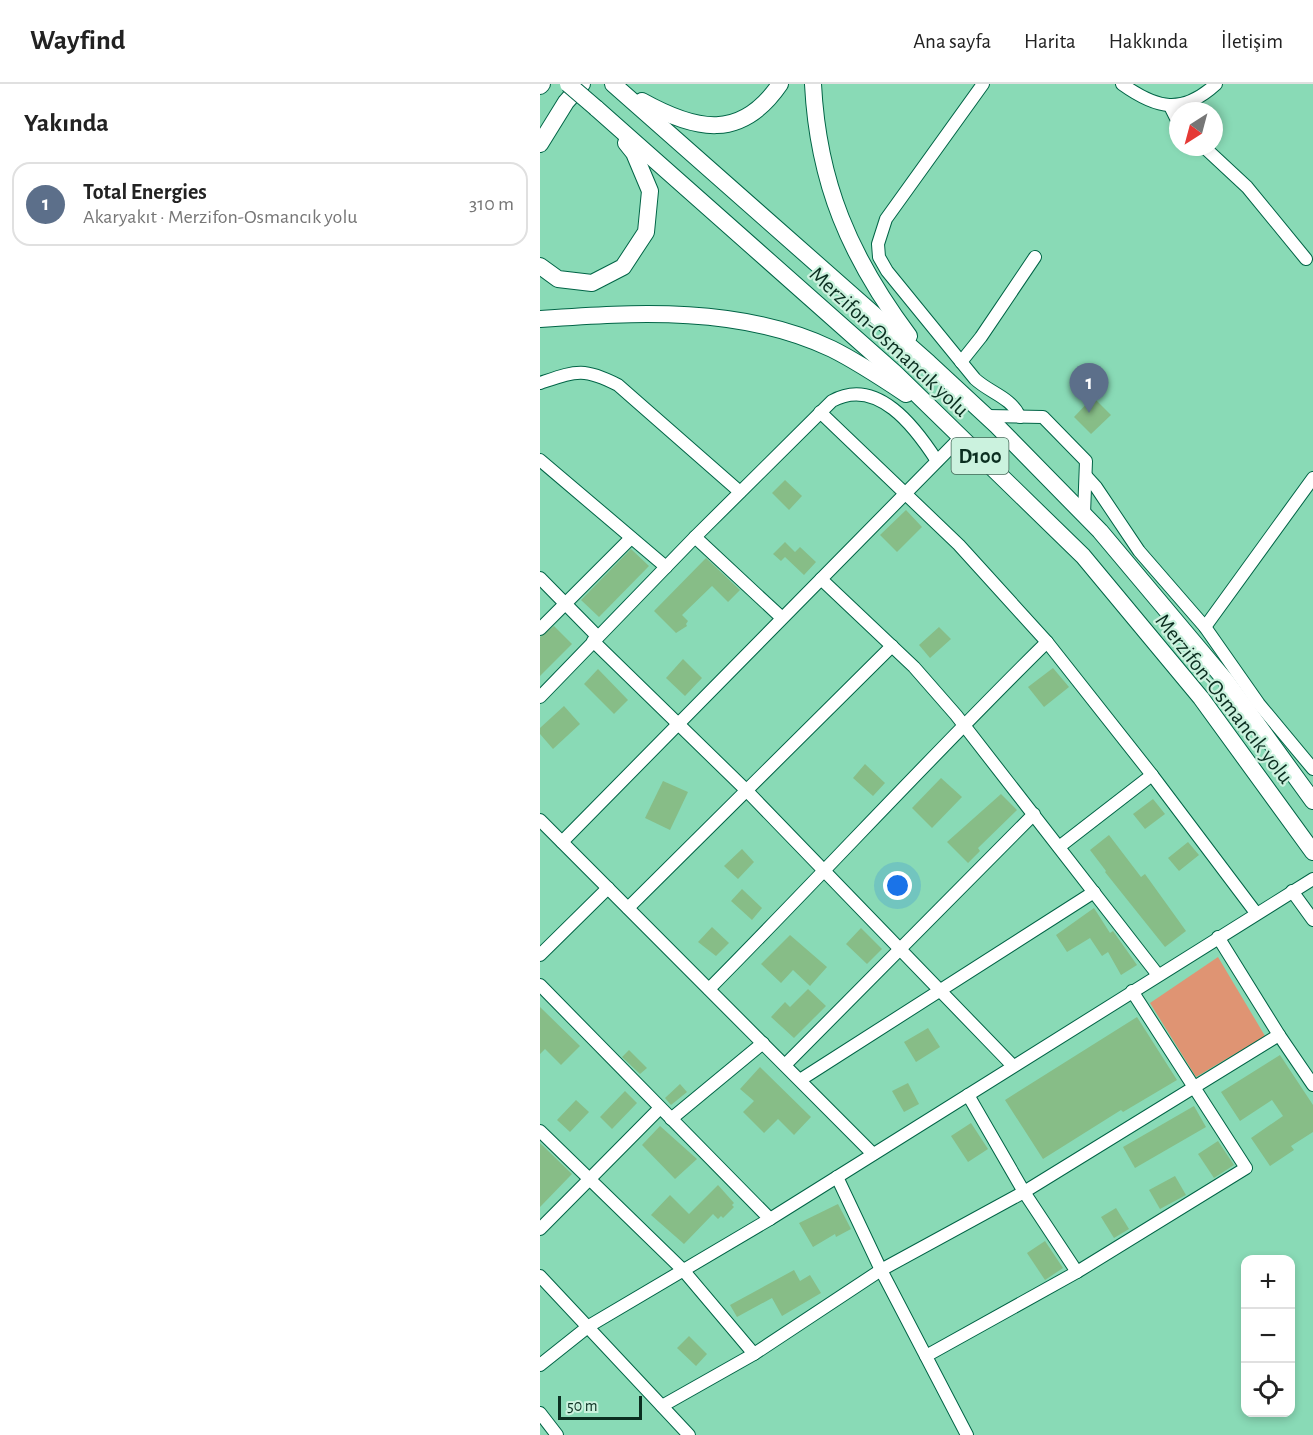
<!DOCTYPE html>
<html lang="tr">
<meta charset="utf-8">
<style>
body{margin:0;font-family:"Alegreya Sans",sans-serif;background:#f6f6f6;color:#222}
.controls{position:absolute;right:18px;bottom:18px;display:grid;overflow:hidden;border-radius:12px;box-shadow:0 3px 9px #0003}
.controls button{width:54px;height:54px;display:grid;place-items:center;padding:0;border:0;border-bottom:2px solid #e0e0e0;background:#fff;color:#222;font:30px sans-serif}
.compass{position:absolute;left:629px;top:18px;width:54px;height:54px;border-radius:50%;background:#fff;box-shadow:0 3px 9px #0003;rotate:216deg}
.scale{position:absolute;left:18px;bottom:15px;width:84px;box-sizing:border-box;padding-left:6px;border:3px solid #0b2e20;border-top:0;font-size:16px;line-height:21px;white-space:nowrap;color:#0b2e20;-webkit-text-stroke:4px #cbf2de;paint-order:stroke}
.you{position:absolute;left:358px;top:802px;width:21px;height:21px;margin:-15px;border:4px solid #fff;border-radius:50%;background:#1a73e8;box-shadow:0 0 0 9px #1a73e833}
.badge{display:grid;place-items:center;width:39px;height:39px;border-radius:50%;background:#9e2277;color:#fff;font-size:20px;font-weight:700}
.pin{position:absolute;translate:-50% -50px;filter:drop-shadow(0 2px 3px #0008)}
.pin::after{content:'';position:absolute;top:32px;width:21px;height:18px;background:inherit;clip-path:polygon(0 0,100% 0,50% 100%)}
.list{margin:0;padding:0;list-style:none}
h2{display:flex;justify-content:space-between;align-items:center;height:78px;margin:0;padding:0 24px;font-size:26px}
h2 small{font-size:20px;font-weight:400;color:#767676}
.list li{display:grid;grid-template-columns:39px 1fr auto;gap:18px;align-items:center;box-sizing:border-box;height:84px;margin:0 12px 12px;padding:0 12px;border:2px solid #e0e0e0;border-radius:18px}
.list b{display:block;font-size:22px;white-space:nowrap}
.list p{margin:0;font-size:20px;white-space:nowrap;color:#767676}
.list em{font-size:20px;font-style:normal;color:#767676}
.icon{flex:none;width:33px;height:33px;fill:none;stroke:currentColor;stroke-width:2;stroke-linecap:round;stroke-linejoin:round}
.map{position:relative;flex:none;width:773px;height:1351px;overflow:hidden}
header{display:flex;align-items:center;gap:36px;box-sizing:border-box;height:84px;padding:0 30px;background:#fff;border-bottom:2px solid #e0e0e0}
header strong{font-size:28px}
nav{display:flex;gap:33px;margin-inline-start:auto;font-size:21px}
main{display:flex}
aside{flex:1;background:#fff}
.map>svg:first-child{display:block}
.green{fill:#df9473}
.building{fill:#87bd87}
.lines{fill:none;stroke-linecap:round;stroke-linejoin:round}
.minor-casing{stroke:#006446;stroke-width:14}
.highway-casing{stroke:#006446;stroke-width:18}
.minor{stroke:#fff;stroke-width:12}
.highway{stroke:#fff;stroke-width:16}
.highway-bridge-casing{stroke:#006446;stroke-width:18;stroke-linecap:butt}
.highway-bridge{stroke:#fff;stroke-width:16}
.labels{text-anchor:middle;stroke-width:4.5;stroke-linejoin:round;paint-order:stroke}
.shield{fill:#cbf2de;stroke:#456959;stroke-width:1.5}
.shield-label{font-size:21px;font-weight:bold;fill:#0b2e20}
.street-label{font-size:22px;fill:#0b2e20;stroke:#cbf2de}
</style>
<header>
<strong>Wayfind</strong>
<nav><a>Ana sayfa</a><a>Harita</a><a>Hakkında</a><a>İletişim</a></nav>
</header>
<main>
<aside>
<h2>Yakında<small></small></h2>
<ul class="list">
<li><span class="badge" style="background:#5c6f8a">1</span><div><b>Total Energies</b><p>Akaryakıt · Merzifon-Osmancık yolu</p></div><em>310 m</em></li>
</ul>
</aside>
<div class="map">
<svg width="773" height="1351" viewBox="0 0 773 1351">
<rect width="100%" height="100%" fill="#89dab6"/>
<path class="green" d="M 678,873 L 725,952 L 656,993 L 610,919 Z"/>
<g class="building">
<path d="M 553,313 L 571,331 L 551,350 L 534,333 Z"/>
<path d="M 245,396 L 262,412 L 249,426 L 232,409 Z"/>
<path d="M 366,426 L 382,443 L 357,468 L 340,451 Z"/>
<path d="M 245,458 L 255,468 L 260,463 L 276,478 L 264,491 L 245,473 L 241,477 L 233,470 Z"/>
<path d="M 91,465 L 109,482 L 59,533 L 41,516 Z"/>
<path d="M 166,474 L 200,506 L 188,518 L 172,502 L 142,531 L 148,537 L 146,540 L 147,542 L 136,549 L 114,527 Z"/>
<path d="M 14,542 L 32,560 L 0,592 L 0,553 Z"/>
<path d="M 399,543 L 411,555 L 390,574 L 379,561 Z"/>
<path d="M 143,575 L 162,594 L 145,612 L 126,594 Z"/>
<path d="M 513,584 L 529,603 L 504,623 L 488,603 Z"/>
<path d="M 58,585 L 88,616 L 74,630 L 44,600 Z"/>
<path d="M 24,622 L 40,640 L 13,665 L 0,650 L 0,644 Z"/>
<path d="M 325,680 L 345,699 L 333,712 L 313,694 Z"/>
<path d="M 401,694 L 422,713 L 392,744 L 372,724 Z"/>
<path d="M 123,697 L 148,708 L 130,746 L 105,734 Z"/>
<path d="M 461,710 L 477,726 L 438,764 L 440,767 L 428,779 L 407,758 Z"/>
<path d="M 613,715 L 625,730 L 605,745 L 593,730 Z"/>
<path d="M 569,751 L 601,793 L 605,790 L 646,847 L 625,863 L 565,788 L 566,787 L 550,766 Z"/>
<path d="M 648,758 L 659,771 L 639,787 L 628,774 Z"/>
<path d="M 202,765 L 214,778 L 198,795 L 184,782 Z"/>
<path d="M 202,805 L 222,824 L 212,836 L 191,817 Z"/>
<path d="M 554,824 L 570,849 L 573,847 L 597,881 L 581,891 L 568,868 L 562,872 L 550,854 L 527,868 L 516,851 Z"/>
<path d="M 172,843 L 189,859 L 176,872 L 158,858 Z"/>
<path d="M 321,844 L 342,865 L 327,880 L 306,860 Z"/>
<path d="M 250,851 L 287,883 L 270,902 L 253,886 L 241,899 L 221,880 Z"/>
<path d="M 268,905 L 286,922 L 254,954 L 231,933 L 245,918 L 250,923 Z"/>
<path d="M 0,923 L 40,962 L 21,981 L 5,965 L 0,970 Z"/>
<path d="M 597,933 L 637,996 L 583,1028 L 581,1026 L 503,1075 L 465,1016 Z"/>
<path d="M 388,944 L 400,963 L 376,978 L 364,958 Z"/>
<path d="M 89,966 L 107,984 L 100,990 L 82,973 Z"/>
<path d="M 740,971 L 773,1021 L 773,1048 L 751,1062 L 754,1066 L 730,1082 L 711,1054 L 743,1032 L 732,1016 L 700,1037 L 681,1008 Z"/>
<path d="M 220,983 L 271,1033 L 254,1051 L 238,1035 L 224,1049 L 203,1028 L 214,1017 L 200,1005 Z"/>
<path d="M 368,999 L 379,1020 L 364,1028 L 352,1007 Z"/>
<path d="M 140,1000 L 147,1008 L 131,1021 L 125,1014 Z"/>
<path d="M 85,1007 L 97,1019 L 72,1045 L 60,1033 Z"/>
<path d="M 36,1016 L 49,1028 L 30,1048 L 17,1036 Z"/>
<path d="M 654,1022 L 666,1043 L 595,1084 L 583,1063 Z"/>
<path d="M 431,1039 L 448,1065 L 428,1078 L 411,1052 Z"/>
<path d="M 120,1042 L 157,1075 L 135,1095 L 102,1061 Z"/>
<path d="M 678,1057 L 694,1081 L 674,1094 L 658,1070 Z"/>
<path d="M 0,1059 L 32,1090 L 0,1123 Z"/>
<path d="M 635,1092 L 646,1111 L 620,1125 L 609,1106 Z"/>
<path d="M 178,1101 L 194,1119 L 192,1121 L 194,1123 L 183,1134 L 181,1132 L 178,1135 L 173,1130 L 144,1160 L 111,1131 L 130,1111 L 149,1130 Z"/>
<path d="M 298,1120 L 311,1145 L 296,1153 L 295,1150 L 273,1163 L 259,1139 Z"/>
<path d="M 576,1124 L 589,1145 L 574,1154 L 561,1133 Z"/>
<path d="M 505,1157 L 523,1184 L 505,1196 L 487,1169 Z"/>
<path d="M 254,1186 L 260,1197 L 270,1191 L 281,1209 L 242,1232 L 232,1214 L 197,1233 L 190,1221 Z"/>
<path d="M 149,1252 L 167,1270 L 156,1282 L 137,1264 Z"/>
</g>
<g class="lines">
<defs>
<g id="minor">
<path d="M 443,0 L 346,135 L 338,160 L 339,173 L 347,187 L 435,295 C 450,309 471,313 480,333"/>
<path d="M 582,0 C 617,25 642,31 676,0"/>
<path d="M 630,22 L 638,38"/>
<path d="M 664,63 L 707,103 L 766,175"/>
<path d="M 421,278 L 441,253 L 495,173"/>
<path d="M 0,299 C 36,287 43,283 78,301 L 200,408"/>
<path d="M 280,328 L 419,461 L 507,558 L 612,691"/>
<path d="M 446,332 L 503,333 L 546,377 L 544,430"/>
<path d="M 0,376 L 126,483"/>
<path d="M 546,392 L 556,403 L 599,467 L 665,543 L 719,620 L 773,685"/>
<path d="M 155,453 L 241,533"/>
<path d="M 0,494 L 57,552"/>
<path d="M 281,495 L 374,583 L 416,631 L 618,891"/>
<path d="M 665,543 L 773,394"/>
<path d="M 0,545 L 91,454"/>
<path d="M 53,557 L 207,707 L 473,982"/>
<path d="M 0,613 L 155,453 L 292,317 C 337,292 375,343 397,377"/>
<path d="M 0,736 L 333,1070"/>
<path d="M 22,758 L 421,353"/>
<path d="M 519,763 L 612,691 L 716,829"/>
<path d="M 752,807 L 773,836"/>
<path d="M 88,824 L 352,562"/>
<path d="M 678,853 L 739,951 L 773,1001"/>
<path d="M 0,871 L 68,804"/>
<path d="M 0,901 L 230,1135"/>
<path d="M 169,905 C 283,790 392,671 507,558"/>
<path d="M 245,981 L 494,730"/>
<path d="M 260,996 L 554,808"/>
<path d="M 428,1011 L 484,1108 L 537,1188"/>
<path d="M 131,1035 L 223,959"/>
<path d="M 0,1047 L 143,1186 L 214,1270"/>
<path d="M 297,1093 L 341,1186 L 427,1351"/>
<path d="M 0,1145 L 120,1024"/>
<path d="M 0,1192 L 149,1351"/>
<path d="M 386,1272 L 537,1188 L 706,1084 L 592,907"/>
<path d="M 0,1281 L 49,1242 L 230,1135 L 773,795"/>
<path d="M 122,1322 L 214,1270 L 341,1186 L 484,1108 L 739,951"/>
<path d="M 0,1329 L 17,1351"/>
</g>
<g id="highway">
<path d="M 73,0 L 389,279 L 457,342 L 560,447 L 686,597 L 773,717"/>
<path d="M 273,0 C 278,99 310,173 369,252"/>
<path d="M 0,2 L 2,0"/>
<path d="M 102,17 C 156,47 201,57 240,0"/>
<path d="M 56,24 L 355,289 L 543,472 L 661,614 L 773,768"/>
<path d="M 0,60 L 26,18 L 42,0"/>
<path d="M 0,182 L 18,195 L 52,199 L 83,183 L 106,148 L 110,107 L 94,69 L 86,59"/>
<path d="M 0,235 C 97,228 202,222 292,265 C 318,278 342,294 366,310"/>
</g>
</defs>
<use href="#minor" class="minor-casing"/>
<use href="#highway" class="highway-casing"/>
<use href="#minor" class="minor"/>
<use href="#highway" class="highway"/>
<defs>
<path id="highway-bridge" d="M 28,0 L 56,24"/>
</defs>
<use href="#highway-bridge" class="highway-bridge-casing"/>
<use href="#highway-bridge" class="highway-bridge"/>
</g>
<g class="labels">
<rect class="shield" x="411.5" y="354" width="57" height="36" rx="4.5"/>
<g class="shield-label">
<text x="440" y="379">D100</text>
</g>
<g class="street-label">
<text transform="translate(350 257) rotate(43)" y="8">Merzifon-Osmancık yolu</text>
<text transform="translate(685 614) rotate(52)" y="8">Merzifon-Osmancık yolu</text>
</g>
</g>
</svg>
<div class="controls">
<button>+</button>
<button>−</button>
<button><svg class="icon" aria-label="locate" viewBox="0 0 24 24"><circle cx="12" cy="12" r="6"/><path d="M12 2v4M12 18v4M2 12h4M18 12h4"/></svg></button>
</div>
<svg class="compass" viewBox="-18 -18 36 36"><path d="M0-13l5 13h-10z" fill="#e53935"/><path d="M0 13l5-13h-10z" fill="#767676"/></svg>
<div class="scale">50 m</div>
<div class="you"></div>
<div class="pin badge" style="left:549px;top:329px;background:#5c6f8a">1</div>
</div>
</main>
